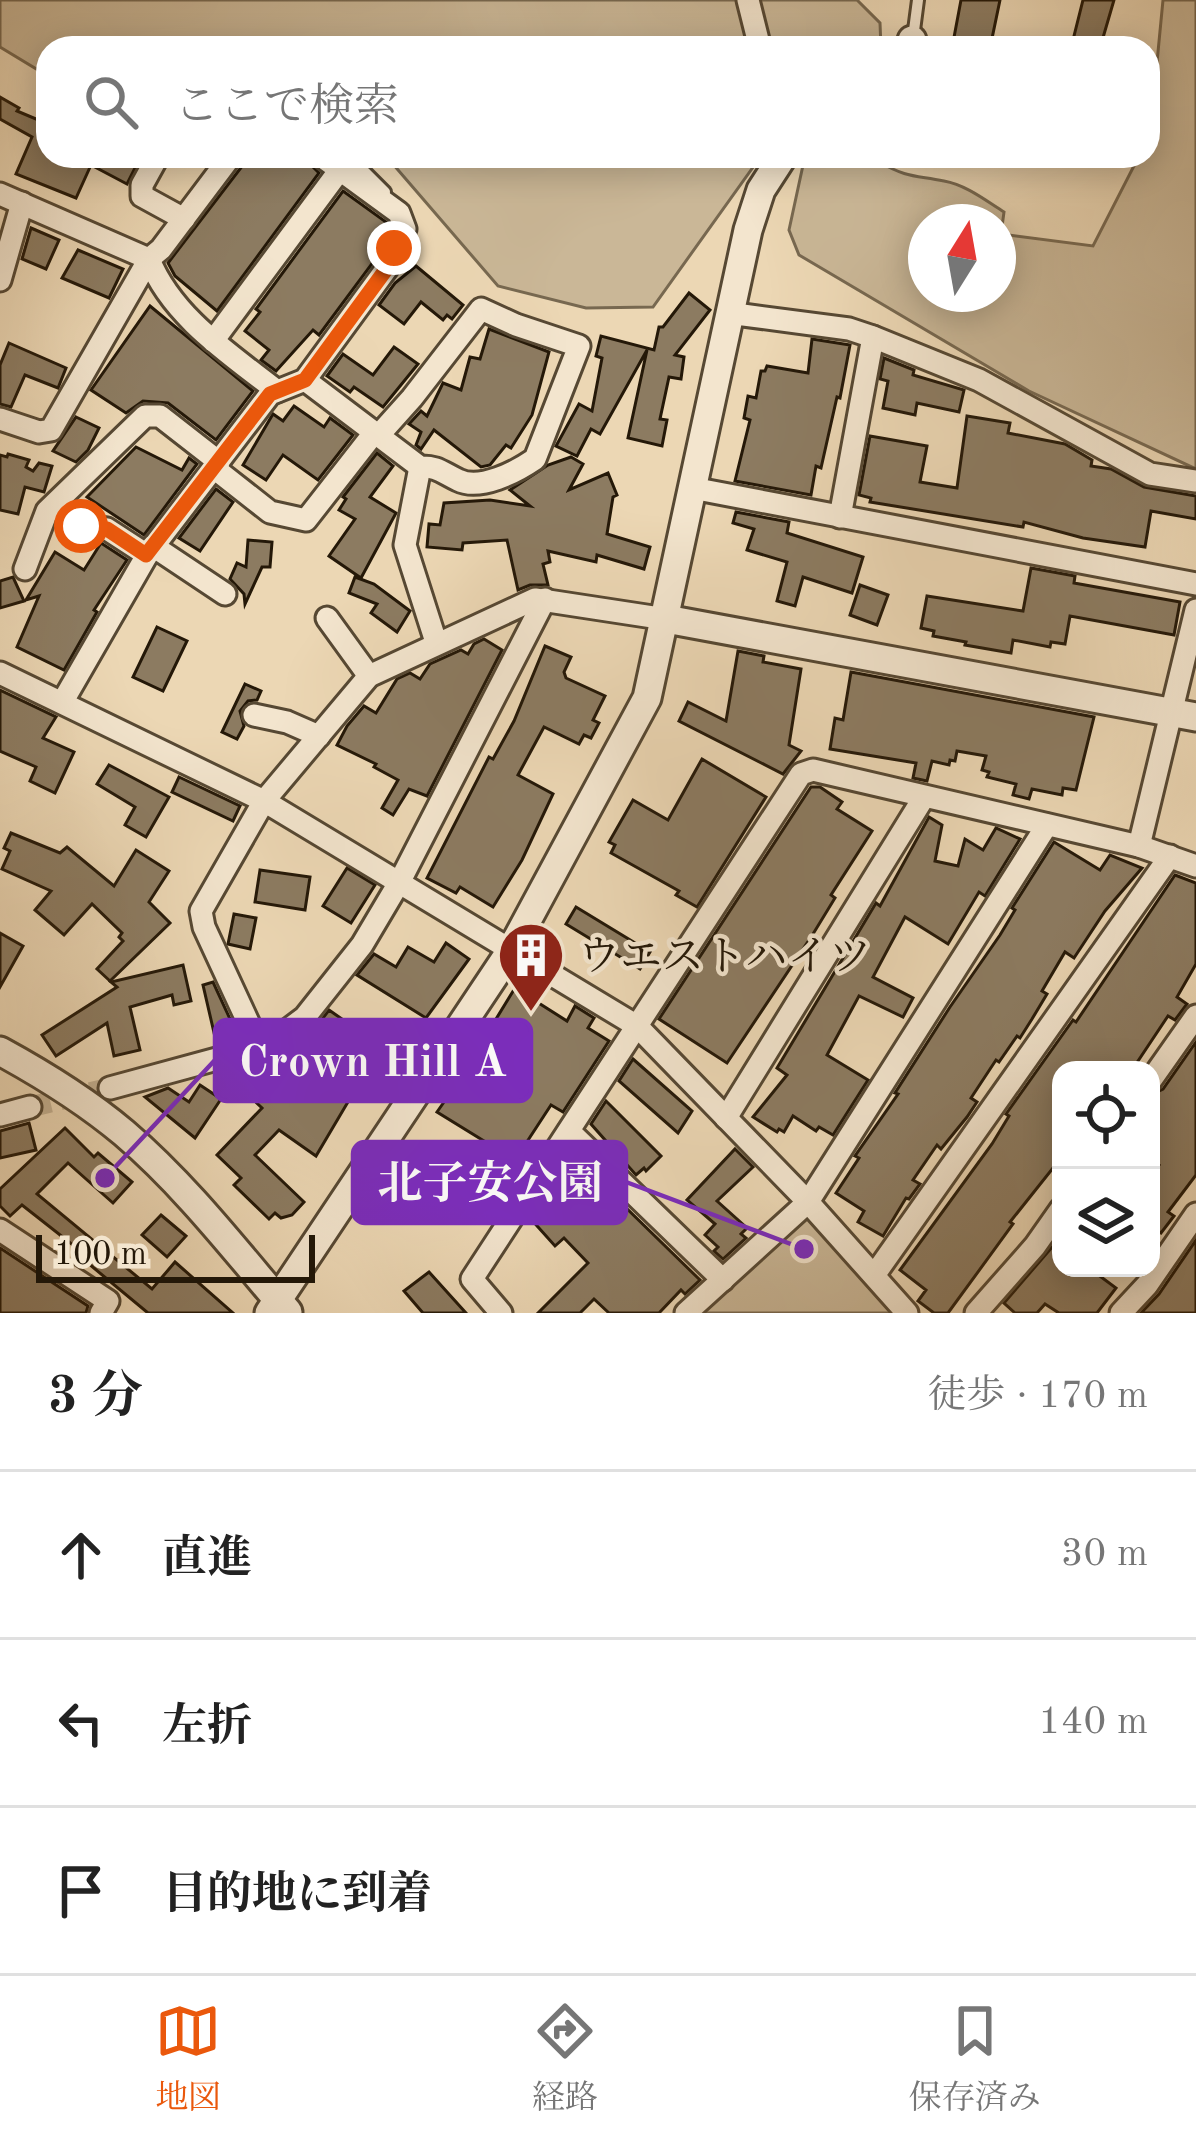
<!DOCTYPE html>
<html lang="ja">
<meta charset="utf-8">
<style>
body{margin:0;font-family:"Old Standard TT","Noto Serif JP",serif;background:#f2f2f2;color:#222}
.controls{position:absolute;right:36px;bottom:36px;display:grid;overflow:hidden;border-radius:24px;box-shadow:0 6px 30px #0003}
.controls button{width:108px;height:108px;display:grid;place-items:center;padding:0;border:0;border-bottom:3px solid #e0e0e0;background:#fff;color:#222;font:60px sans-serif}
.compass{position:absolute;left:908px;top:204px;width:108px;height:108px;border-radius:50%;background:#fff;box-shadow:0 6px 30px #0003;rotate:11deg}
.scale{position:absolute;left:36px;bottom:30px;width:279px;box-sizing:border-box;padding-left:12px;border:6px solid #241808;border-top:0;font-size:33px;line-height:42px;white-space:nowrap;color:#241808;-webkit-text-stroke:9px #f3e5ce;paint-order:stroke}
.stop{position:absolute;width:36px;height:36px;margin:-27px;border:9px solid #ea580c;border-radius:50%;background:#fff}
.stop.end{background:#ea580c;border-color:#fff;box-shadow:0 3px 12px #0008}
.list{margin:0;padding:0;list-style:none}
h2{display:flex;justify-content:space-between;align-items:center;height:156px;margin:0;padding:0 48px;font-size:51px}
h2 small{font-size:39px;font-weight:400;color:#767676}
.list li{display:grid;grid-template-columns:78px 1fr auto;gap:36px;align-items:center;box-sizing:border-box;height:168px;padding:0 48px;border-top:3px solid #e0e0e0}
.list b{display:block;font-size:45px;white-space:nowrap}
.list em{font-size:39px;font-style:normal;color:#767676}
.icon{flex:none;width:66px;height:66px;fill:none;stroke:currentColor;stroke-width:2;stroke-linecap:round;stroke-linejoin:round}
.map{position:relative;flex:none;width:1196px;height:1313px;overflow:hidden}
.search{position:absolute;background:#fff;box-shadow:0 6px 30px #0003;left:36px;right:36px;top:36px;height:132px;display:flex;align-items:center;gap:30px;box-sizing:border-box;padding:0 42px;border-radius:36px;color:#767676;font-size:45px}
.sheet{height:660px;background:#fff}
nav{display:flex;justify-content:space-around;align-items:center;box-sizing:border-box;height:168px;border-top:3px solid #e0e0e0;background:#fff;font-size:33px;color:#767676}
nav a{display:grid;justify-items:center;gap:6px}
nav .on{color:#ea580c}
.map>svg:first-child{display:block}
.green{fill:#cab797;stroke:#776850;stroke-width:3;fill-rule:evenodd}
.building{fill:#8c7b61;stroke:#241808;stroke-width:3}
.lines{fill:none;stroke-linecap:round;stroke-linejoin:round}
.minor-tunnel{stroke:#c4b192;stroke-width:21;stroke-dasharray:21 10;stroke-linecap:butt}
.service-casing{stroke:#564833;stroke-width:16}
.minor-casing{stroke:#564833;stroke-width:27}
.tertiary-casing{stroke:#564833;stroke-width:33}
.service{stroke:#f3e5ce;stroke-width:10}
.minor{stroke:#f3e5ce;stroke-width:21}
.tertiary{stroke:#f3e5ce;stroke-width:27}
.route{stroke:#ea580c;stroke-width:15}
.labels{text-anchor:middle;stroke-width:9;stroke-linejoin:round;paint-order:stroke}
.poi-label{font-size:42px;fill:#241808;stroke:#f3e5ce;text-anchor:start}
.leader{fill:none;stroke:#7b2cbf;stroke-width:4.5}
.callout-dot{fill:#7b2cbf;stroke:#f3e5ce;stroke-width:4.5}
.callout{fill:#7b2cbf;stroke:#7b2cbf;stroke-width:4.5}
.callout-label{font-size:45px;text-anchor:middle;font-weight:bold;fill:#fff}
</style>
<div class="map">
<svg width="1196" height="1313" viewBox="0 0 1196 1313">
<rect width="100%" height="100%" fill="#ecd7b4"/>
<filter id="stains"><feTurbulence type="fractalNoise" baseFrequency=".00167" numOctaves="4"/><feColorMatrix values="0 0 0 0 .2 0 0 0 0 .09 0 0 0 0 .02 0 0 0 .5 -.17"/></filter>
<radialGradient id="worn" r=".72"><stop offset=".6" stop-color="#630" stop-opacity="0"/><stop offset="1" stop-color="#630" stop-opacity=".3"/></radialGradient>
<g class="green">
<path d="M 0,0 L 857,0 L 880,23 L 881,48 L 252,48 L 244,43 L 207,48 L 48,48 L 48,76 L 0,47 Z"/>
<path d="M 1163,0 L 1196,0 L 1196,469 L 1029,391 L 799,255 L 789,230 L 805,156 L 878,156 L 879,162 C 908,178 913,175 944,181 C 966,185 985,200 1004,212 L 1001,234 L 1093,246 L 1139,156 L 1148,156 ZM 998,222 L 998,294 L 926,294 L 926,222 Z"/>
<path d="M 386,156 L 761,156 L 653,307 L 586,308 L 498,286 Z"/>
<path d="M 806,1215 L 894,1313 L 694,1313 Z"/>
</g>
<g class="building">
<path d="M 961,0 L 1000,0 L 990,48 L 952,48 Z"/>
<path d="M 1083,0 L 1114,0 L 1100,48 L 1071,48 Z"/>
<path d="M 0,97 L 19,108 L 17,111 L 48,124 L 48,156 L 141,156 L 127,184 L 91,165 L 76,198 L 16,174 L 32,137 L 0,119 Z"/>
<path d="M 246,156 L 302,156 L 319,173 L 217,311 L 175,276 L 168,263 L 243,165 Z"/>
<path d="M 343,191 L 386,222 L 384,225 L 389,229 L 377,257 L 319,335 L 313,330 L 276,371 L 261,360 L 269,350 L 245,331 L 260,312 L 256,309 Z"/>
<path d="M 31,228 L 59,240 L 46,269 L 22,259 Z"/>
<path d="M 78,250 L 123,269 L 109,298 L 62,278 Z"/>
<path d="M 416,266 L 463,305 L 452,319 L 447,315 L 443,320 L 421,302 L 404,324 L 379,305 L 395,283 Z"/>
<path d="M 689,293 L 710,310 L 675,355 L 684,357 L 681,379 L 669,377 L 660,419 L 667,420 L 662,446 L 628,438 L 647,350 L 600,434 L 591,429 L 577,456 L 556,446 L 579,404 L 592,411 L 602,358 L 596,356 L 601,336 L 654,350 L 659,327 L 663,327 Z"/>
<path d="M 150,306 L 253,391 L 216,440 L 168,403 L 143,401 L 126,413 L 91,390 Z"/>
<path d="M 489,329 L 549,352 L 532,415 L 511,448 L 506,445 L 490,465 L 481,467 L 434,430 L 421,449 L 416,445 L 421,432 L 409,424 L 421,411 L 427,416 L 443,383 L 461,390 L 470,357 L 480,359 Z"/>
<path d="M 812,339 L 850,345 L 840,398 L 837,397 L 821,468 L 816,466 L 811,495 L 735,481 L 750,420 L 744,418 L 748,396 L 756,398 L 761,371 L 765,371 L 767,366 L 808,373 Z"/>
<path d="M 9,343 L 66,368 L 58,388 L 25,375 L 11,407 L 0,404 L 0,365 Z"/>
<path d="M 394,347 L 418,364 L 383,407 L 354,387 L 350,392 L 327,376 L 343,354 L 373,375 Z"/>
<path d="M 884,358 L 914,370 L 913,375 L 964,390 L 959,412 L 917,403 L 915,415 L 883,408 L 888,381 L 880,379 Z"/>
<path d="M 294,406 L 324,427 L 330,418 L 353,435 L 318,480 L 283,455 L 266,480 L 243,465 L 273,414 L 283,421 Z"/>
<path d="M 967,416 L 1010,423 L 1008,433 L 1065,444 L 1092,460 L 1091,466 L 1111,469 L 1144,487 L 1196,496 L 1196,519 L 1151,511 L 1145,547 L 1083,538 L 1024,522 L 1023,527 L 870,502 L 871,498 L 859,495 L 870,436 L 927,446 L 920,482 L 957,488 Z"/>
<path d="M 76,417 L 99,428 L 88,450 L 76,462 L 53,451 Z"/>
<path d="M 136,447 L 182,470 L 189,458 L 197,464 L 144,535 L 87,497 Z"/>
<path d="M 377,453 L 393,466 L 370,497 L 396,513 L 361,578 L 329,556 L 355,519 L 339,510 L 346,499 L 343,497 Z"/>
<path d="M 8,454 L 29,460 L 26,467 L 33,471 L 39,463 L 52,466 L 44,492 L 25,487 L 18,514 L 0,510 L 0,455 L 7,457 Z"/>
<path d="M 571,457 L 583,464 L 569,490 L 608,473 L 617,495 L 613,497 L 607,534 L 650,547 L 644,569 L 597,555 L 596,562 L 548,551 L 550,562 L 543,564 L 548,585 L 530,585 L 518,590 L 507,540 L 463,543 L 462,550 L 427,547 L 429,524 L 440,525 L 444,503 L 490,500 L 530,506 L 510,490 L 548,465 Z"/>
<path d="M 216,489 L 233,502 L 200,551 L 179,538 Z"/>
<path d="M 736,512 L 789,522 L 787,533 L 863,557 L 852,593 L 803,577 L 795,606 L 777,601 L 787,562 L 747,550 L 754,529 L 733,523 Z"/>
<path d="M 248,540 L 272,542 L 270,567 L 262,567 L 245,604 L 244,594 L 230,579 L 237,563 L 246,567 Z"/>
<path d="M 101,543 L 127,560 L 94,610 L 97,612 L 64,670 L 17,647 L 39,596 L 26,600 L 55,552 L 84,570 Z"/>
<path d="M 1031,568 L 1075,576 L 1074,583 L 1180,602 L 1174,635 L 1070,616 L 1065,644 L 1051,642 L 1050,647 L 1013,640 L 1011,653 L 965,645 L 966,642 L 933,636 L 934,631 L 921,628 L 927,596 L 1023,611 Z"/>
<path d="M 13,577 L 24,601 L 0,608 L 0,581 Z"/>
<path d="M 355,577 L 374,584 L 410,611 L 397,632 L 371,613 L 377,604 L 349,593 Z"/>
<path d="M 860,585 L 888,595 L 877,625 L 850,615 Z"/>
<path d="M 157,627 L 187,641 L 163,691 L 133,677 Z"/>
<path d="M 484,639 L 502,650 L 427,796 L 409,789 L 393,815 L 382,808 L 398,780 L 374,767 L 376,764 L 337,745 L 347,726 L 364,706 L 376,713 L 397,679 L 410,673 L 420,679 L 430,664 L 461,650 L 468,654 L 474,644 Z"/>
<path d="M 545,646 L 571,657 L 564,672 L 566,678 L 605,696 L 593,720 L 599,723 L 591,738 L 584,735 L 579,744 L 544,727 L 518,775 L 553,794 L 522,860 L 493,907 L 460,887 L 456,893 L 427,878 L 489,757 L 493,759 L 514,721 Z"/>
<path d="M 738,651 L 764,656 L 763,662 L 801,669 L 789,745 L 801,751 L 783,774 L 679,721 L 688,702 L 726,721 Z"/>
<path d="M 851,672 L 1094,717 L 1076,790 L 1063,788 L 1062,795 L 1032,789 L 1029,799 L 1013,795 L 1016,784 L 987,777 L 989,772 L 982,770 L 986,756 L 957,751 L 955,761 L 950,760 L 949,765 L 932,761 L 927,781 L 913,778 L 916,763 L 830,749 L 835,718 L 843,720 Z"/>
<path d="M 245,684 L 261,691 L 257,700 L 248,701 L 240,711 L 244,726 L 237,739 L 222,732 Z"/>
<path d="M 0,690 L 56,717 L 43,738 L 74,752 L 55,793 L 30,781 L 36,767 L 0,751 Z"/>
<path d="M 702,759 L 766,797 L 697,907 L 676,895 L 679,891 L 611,853 L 615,845 L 609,842 L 633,800 L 668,820 Z"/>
<path d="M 109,765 L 169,797 L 146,837 L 125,825 L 135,807 L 97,784 Z"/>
<path d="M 179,777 L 240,806 L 233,821 L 172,792 Z"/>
<path d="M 811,787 L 820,787 L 842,802 L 837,809 L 872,831 L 831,895 L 835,898 L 813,934 L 727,1063 L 659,1019 Z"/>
<path d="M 929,817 L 942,825 L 935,861 L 958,866 L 965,839 L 983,850 L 996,828 L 1020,839 L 985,896 L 979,892 L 948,944 L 905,917 L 873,977 L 913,998 L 903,1017 L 859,996 L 827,1055 L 868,1080 L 833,1135 L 819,1127 L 816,1131 L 793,1116 L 784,1132 L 779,1129 L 777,1132 L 753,1117 L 787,1075 L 777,1068 L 876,903 L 880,906 Z"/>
<path d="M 11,833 L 60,853 L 67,847 L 114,886 L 136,850 L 169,871 L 149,902 L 170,923 L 110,981 L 97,969 L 123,941 L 119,937 L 122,933 L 92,904 L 64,935 L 35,910 L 51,891 L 2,869 L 10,851 L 4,848 Z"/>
<path d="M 1054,842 L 1100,870 L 1110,855 L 1142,868 L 1105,911 L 1074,958 L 1065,952 L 1042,991 L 1047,994 L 1032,1019 L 1020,1038 L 1017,1036 L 999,1062 L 996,1060 L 971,1098 L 977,1102 L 967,1117 L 941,1149 L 937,1145 L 913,1180 L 920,1184 L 909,1199 L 906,1198 L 883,1236 L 858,1222 L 864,1211 L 836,1193 L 859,1158 L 855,1156 L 898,1094 L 895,1093 L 950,1007 L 1000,935 L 1015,910 L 1012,908 Z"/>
<path d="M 347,868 L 375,885 L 351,923 L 323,906 Z"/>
<path d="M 260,870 L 310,877 L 305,910 L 255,902 Z"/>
<path d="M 1175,875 L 1196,883 L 1196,964 L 1177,997 L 1187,1004 L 1175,1020 L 1168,1016 L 1132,1070 L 1061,1070 L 1061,1158 L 1010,1222 L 1013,1224 L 948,1313 L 934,1313 L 918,1301 L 926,1290 L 900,1270 L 992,1144 L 1009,1116 L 1006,1114 L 1073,1020 L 1076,1022 Z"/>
<path d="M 576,907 L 650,952 L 640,969 L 566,924 Z"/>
<path d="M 234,914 L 256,918 L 250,949 L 228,944 Z"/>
<path d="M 0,933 L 23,946 L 0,987 Z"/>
<path d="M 446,943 L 469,959 L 426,1018 L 357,975 L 374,954 L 396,967 L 408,947 L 434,962 Z"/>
<path d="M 183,965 L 191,1001 L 174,1005 L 172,995 L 130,1007 L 140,1050 L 114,1056 L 107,1023 L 56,1056 L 42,1035 L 117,987 L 111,982 Z"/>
<path d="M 213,982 L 236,1032 L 236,1033 L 215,1037 L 203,985 Z"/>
<path d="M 515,988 L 567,1021 L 575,1006 L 594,1018 L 588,1028 L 609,1041 L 563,1112 L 551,1105 L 517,1157 L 510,1157 L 437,1112 L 470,1065 L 501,1087 L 520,1059 L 485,1037 Z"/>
<path d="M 329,1010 L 395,1056 L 365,1096 L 355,1090 L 316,1156 L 279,1130 L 255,1155 L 304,1202 L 292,1215 L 281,1218 L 275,1213 L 269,1219 L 234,1185 L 241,1178 L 217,1155 L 262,1108 L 240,1087 L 235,1094 L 220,1081 L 227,1072 L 243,1067 L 269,1087 L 294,1051 L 291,1046 L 311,1034 Z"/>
<path d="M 1196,1042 L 1196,1175 L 1168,1212 L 1174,1216 L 1161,1233 L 1151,1226 L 1151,1177 L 1159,1165 L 1151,1159 L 1151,1095 L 1163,1089 Z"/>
<path d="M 633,1059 L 692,1111 L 678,1133 L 619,1081 Z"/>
<path d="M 200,1085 L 221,1099 L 195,1138 L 145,1097 L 168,1088 L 189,1102 Z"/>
<path d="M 606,1101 L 661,1156 L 646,1171 L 644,1168 L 636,1175 L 591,1124 Z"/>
<path d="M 29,1123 L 36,1150 L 0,1158 L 0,1131 Z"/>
<path d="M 65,1128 L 94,1157 L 98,1153 L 132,1182 L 113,1203 L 68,1163 L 37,1194 L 152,1289 L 175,1262 L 233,1313 L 148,1313 L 89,1264 L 92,1260 L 22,1205 L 10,1216 L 0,1206 L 0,1189 Z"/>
<path d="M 735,1149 L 753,1167 L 717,1201 L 747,1228 L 741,1234 L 746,1238 L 723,1259 L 714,1251 L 718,1247 L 705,1235 L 715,1224 L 687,1200 Z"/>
<path d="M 577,1160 L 700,1280 L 685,1294 L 681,1290 L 659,1313 L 609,1313 L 594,1299 L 580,1313 L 538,1313 L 588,1263 L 564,1238 L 555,1246 L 530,1218 L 564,1186 L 555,1178 L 567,1161 L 572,1165 Z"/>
<path d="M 161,1215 L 186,1236 L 167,1257 L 142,1235 Z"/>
<path d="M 1196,1240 L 1196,1313 L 1141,1313 L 1159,1294 Z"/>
<path d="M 1053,1246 L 1061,1252 L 1061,1268 L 1089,1268 L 1116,1288 L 1097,1313 L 1059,1313 L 1045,1304 L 1037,1313 L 1015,1313 L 1004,1303 Z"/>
<path d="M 0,1248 L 88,1306 L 86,1313 L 0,1313 Z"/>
<path d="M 429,1272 L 466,1313 L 423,1313 L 404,1291 Z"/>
</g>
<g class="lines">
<path class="minor-tunnel" d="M 30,1107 L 110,1088"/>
<defs>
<g id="service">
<path d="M 913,38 L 918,0"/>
<path d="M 349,156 L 385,192"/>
</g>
<g id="minor">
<path d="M 748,0 L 760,48"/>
<path d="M 158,156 L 142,185 L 142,196 L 184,219"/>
<path d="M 0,194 L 149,259 C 172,317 230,354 277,391"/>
<path d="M 0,280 L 22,203"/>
<path d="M 728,313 L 849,329 L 873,337 L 979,380 L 1150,474 L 1196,481"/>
<path d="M 213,341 L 339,171"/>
<path d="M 305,380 L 420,467 C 437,466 443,473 458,480 C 480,491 516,472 535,459 L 579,346 L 516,325 L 481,309 L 412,398 L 378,436"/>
<path d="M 0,419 L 39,432 L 51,430 L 149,259 L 161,249 L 231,156"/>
<path d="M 420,467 L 405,545 L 436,642"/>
<path d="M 214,468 L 270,512 L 306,520 L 374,433"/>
<path d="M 692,488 L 1196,584"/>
<path d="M 54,506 L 81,526 L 107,529 L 147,555"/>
<path d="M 840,517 L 873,337"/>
<path d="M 153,546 L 225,594"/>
<path d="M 25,569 L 47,511 L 145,416 L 160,416 L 219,462"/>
<path d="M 327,618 L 369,676"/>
<path d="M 0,673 L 264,801 L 637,1026 L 808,1202 L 907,1313"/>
<path d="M 63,701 L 147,555 L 270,394 L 305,380 L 390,264 L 405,229 L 399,213 L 321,156"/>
<path d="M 254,715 L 287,722 L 319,736"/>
<path d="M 1139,846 L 1196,610"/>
<path d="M 260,1048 L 204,927 L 201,911 L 264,801 L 369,676 L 535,599 L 666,619"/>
<path d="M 1151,1080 L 1196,1016"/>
<path d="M 110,1088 L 268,1045 L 305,1017 L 362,945 L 400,881 L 545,599"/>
<path d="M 0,1115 L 30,1107"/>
<path d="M 726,1118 L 924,797"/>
<path d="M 569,1131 L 723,1280"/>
<path d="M 0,1230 L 108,1301 L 101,1313"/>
<path d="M 875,1274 L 1170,856"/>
<path d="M 501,1313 L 472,1279 L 801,774 L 813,770 L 1139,846 L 1196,866"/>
<path d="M 686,1313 L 808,1202 L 1047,825"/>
<path d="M 976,1313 L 1035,1246 L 1061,1209"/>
<path d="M 1121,1313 L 1147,1285 L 1196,1214"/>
</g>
<g id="tertiary">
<path d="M 910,48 L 912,40"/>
<path d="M 666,619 L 1196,717"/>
<path d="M 0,1051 C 44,1075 86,1101 124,1133 C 185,1185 236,1251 288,1312"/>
<path d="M 269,1313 L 510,952 L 647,698 L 748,230 L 761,190 L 783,156"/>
</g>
</defs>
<use href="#service" class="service-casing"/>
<use href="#minor" class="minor-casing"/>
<use href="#tertiary" class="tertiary-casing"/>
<use href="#service" class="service"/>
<use href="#minor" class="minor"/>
<use href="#tertiary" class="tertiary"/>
</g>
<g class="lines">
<path class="route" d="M 81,526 L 107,529 L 146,555 L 270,394 L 305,380 L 390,264 L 394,248"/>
</g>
<defs>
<symbol id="building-pin" viewBox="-11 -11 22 30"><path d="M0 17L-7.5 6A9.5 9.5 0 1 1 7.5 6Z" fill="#8f2418" stroke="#f3e5ce"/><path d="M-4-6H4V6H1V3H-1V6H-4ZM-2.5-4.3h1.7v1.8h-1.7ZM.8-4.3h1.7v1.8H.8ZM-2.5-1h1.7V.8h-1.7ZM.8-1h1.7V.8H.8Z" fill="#fff"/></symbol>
</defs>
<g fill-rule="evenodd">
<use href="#building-pin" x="493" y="917" width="76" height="104"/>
</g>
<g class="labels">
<g class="poi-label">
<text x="578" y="970">ウエストハイツ</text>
</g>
</g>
<path class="leader" d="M105 1178L215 1060M804 1249L626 1182"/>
<g class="callout-dot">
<circle cx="105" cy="1178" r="12"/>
<circle cx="804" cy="1249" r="12"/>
</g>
<g class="callout">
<rect x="215" y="1020" width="316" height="81" rx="12"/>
<rect x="353" y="1142" width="273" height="81" rx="12"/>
</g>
<g class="callout-label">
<text x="373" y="1076">Crown Hill A</text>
<text x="490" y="1198">北子安公園</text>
</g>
<rect width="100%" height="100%" filter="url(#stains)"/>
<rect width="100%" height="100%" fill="url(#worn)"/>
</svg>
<div class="controls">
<button><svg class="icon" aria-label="locate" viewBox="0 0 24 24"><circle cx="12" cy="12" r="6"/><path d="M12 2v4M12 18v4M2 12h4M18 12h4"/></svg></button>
<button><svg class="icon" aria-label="layers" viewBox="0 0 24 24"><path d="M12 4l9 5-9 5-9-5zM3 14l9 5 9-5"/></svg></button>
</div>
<svg class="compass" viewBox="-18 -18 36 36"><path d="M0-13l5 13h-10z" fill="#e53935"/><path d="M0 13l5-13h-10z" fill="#767676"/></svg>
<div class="scale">100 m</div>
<div class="stop" style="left:81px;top:526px"></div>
<div class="stop end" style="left:394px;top:248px"></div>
<div class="search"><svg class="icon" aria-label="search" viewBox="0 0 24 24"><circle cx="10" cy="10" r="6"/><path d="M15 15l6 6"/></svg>ここで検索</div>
</div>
<section class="sheet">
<h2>3 分<small>徒歩 · 170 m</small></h2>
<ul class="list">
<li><svg class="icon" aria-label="ahead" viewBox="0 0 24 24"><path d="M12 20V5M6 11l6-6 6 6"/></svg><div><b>直進</b></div><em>30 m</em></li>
<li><svg class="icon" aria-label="left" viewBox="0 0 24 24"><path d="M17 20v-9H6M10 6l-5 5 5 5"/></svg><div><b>左折</b></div><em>140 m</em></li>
<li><svg class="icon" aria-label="arrive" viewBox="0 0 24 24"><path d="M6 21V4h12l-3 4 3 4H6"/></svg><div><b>目的地に到着</b></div></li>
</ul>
</section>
<nav>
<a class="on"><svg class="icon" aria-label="map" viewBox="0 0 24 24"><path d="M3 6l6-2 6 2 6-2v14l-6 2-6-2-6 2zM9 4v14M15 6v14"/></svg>地図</a>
<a><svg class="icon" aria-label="directions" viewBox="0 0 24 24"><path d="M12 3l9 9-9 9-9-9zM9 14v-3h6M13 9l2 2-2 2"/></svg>経路</a>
<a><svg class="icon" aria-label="saved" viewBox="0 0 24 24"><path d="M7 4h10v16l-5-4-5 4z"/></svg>保存済み</a>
</nav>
